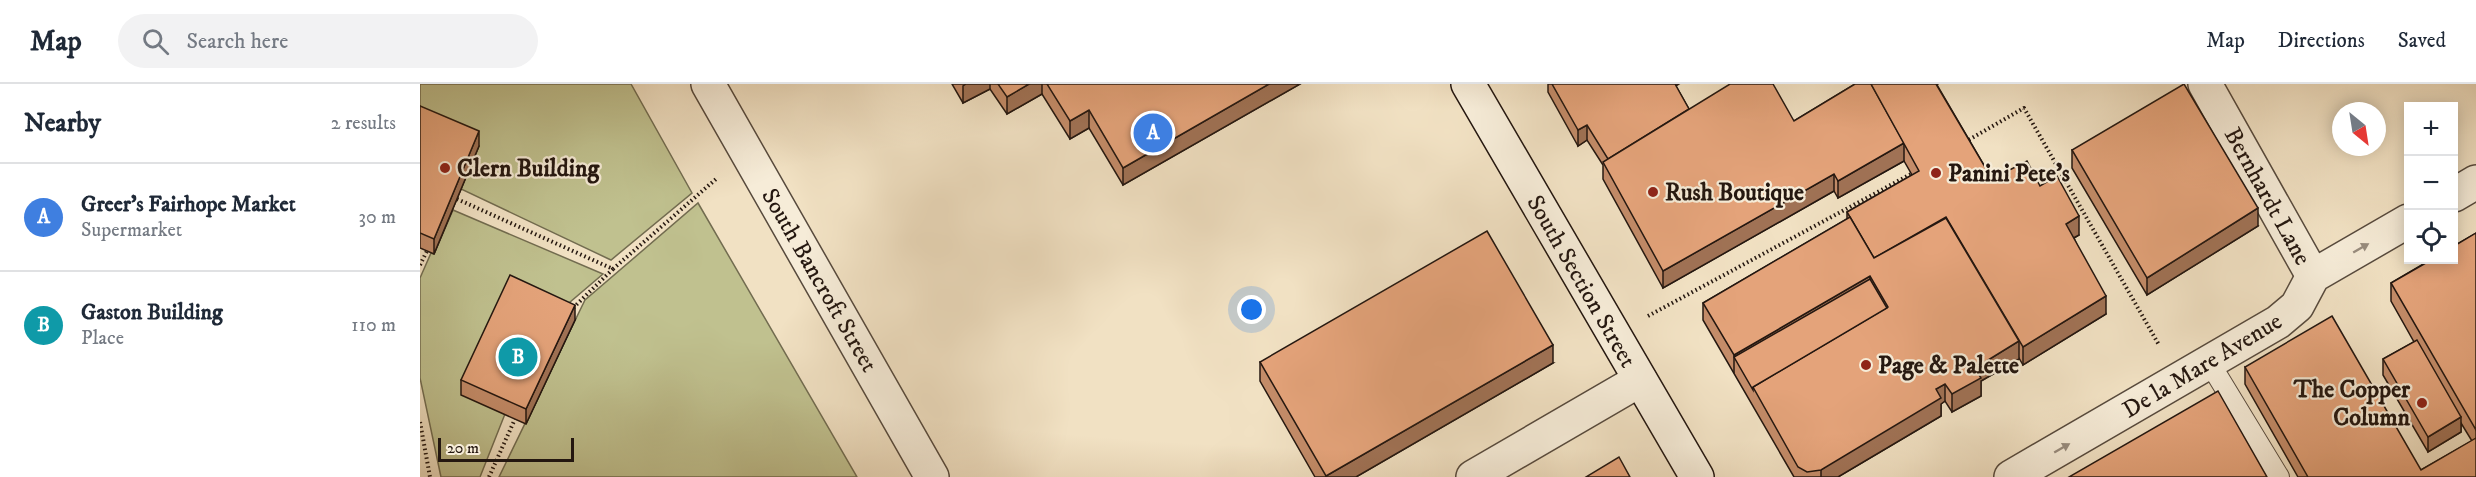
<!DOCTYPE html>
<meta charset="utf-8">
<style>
body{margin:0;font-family:"IM FELL DW Pica",serif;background:#f2f2f3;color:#1f2937}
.controls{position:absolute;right:18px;top:18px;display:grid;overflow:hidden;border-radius:0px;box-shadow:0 3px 15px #0003}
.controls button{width:54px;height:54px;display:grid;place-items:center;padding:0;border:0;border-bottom:2px solid #e0e1e3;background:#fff;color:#1f2937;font:30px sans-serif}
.compass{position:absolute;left:1912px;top:18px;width:54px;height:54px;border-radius:50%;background:#fff;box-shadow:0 3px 15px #0003;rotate:150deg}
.scale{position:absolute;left:18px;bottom:15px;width:136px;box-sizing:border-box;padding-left:6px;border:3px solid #241710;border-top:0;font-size:16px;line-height:21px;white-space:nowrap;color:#241710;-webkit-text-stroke:4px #f6ecd8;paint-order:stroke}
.you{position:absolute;left:832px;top:226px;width:21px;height:21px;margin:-15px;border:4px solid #fff;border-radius:50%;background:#1a73e8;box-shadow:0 0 0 9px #1a73e833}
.badge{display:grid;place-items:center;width:39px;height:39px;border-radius:50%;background:#7c3aed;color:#fff;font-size:20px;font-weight:700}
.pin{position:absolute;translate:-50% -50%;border:3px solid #fff;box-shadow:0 2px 6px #0006}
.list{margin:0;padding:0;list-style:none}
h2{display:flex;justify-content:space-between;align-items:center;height:78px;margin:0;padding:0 24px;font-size:26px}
h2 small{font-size:20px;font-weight:400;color:#747a83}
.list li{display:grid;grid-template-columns:39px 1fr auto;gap:18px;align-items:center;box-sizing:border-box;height:108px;padding:0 24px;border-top:2px solid #e0e1e3}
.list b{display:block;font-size:22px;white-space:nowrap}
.list p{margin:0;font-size:20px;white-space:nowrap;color:#747a83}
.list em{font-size:20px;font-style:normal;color:#747a83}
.icon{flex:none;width:33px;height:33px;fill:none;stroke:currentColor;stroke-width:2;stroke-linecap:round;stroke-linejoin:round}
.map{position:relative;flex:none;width:2056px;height:393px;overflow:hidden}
header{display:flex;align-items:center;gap:36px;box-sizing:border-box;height:84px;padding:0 30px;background:#fff;border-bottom:2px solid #e0e1e3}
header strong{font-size:28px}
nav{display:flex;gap:33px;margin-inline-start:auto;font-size:21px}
.search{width:420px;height:54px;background:#f2f2f3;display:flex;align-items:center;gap:15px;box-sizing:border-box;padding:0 21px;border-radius:33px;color:#747a83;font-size:22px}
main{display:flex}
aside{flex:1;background:#fff}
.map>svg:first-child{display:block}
.green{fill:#c0c18f;stroke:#726c50;stroke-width:1.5}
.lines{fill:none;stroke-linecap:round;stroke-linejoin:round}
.lane-casing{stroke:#574a3d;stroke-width:22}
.street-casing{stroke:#574a3d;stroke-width:36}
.secondary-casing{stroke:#241710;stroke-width:36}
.path{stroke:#241710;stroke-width:4;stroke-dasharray:1.5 3;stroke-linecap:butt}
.lane{stroke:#f6ecd8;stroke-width:20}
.street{stroke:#f6ecd8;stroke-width:33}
.secondary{stroke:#f6ecd8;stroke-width:33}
.wall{fill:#c48c69;stroke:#241710;stroke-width:1.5}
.shaded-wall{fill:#a07255;stroke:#241710;stroke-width:1.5}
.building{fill:#e4a37a;stroke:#241710;stroke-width:1.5}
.oneway{fill:#988c7e}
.poi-dot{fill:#8f2418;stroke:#f6ecd8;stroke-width:2}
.labels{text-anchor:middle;stroke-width:4.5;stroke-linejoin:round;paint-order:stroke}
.poi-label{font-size:24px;font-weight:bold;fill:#241710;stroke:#f6ecd8;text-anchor:start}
.street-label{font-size:24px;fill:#241710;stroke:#f6ecd8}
</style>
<header>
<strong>Map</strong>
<div class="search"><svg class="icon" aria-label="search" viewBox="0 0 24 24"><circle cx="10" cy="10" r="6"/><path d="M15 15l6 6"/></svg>Search here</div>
<nav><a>Map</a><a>Directions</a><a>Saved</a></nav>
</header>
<main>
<aside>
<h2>Nearby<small>2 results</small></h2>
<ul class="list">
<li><span class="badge" style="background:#3f7fe0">A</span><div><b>Greer's Fairhope Market</b><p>Supermarket</p></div><em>30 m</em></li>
<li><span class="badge" style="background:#0f9aa8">B</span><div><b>Gaston Building</b><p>Place</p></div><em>110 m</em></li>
</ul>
</aside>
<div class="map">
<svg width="2056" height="393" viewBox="0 0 2056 393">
<rect width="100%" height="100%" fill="#f1e1c3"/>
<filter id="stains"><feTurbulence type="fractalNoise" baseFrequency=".00333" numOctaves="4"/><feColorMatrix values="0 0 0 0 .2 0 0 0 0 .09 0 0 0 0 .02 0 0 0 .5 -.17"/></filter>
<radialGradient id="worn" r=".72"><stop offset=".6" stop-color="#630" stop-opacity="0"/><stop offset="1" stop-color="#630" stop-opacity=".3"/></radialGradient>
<g class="green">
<path d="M 0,0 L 211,0 L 272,109 L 191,176 L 41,105 L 0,37 Z"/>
<path d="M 278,119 L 437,393 L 79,393 L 165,216 Z"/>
<path d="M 33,126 L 183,190 L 42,310 L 85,330 L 60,393 L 21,393 L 0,294 L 0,194 L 11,169 L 14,170 Z"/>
</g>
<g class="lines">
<defs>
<path id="lane" d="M 1789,278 L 1859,393"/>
<g id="street">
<path d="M 288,0 L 512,393"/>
<path d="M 1785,0 L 1893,192"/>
<path d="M 2034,111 L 2056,98"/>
<path d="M 1053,393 L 1220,296"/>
<path d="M 1591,393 L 1858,238 L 1877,222 L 1893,192 L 1988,137"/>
</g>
<path id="secondary" d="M 1048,0 L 1277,393"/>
</defs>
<use href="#lane" class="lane-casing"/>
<use href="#street" class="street-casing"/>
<use href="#secondary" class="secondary-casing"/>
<g class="path">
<path d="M 1545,58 L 1604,24 L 1739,261"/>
<path d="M 37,115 L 193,185 L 153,224"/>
<path d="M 0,181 L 7,167"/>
<path d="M 193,185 L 296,95"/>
<path d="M 1228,232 L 1491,90"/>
<path d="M 0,338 L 10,393"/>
<path d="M 69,393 L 95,335"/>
</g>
<use href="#lane" class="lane"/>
<use href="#street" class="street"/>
<use href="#secondary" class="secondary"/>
</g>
<g class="wall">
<path d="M 532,0 L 880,0 L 703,101 L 669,44 L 650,55 L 622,10 L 587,30 L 570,5 L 543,19 Z"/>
<path d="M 1128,0 L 1259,0 L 1256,2 L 1269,25 L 1374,37 L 1435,0 L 1518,0 L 1517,1 L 1572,95 L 1620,102 L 1659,151 L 1654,154 L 1686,230 L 1603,281 L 1599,274 L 1599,275 L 1561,297 L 1561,312 L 1532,328 L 1525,317 L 1521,320 L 1521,332 L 1418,393 L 1374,393 L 1283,236 L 1283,219 L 1427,135 L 1427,128 L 1492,91 L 1484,77 L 1418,114 L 1414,107 L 1243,204 L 1183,95 L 1183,81 L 1167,56 L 1158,62 L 1128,8 Z"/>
<path d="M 0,22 L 59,62 L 14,170 L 0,164 Z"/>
<path d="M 1652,66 L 1838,142 L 1727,211 L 1652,84 Z"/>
<path d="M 2056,149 L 2056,393 L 1878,393 L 1825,300 L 1825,283 L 2001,386 L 2052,357 L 2041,339 L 2041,348 L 2008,368 L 1963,291 L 1963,275 L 1994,258 L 1971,217 L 1971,199 Z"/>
<path d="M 155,236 L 106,340 L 41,311 L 41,296 Z"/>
<path d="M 840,278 L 1133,279 L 936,393 L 895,393 L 840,297 Z"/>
</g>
<g class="shaded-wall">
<path d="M 546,0 L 570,0 L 570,5 L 543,19 L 543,2 Z"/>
<path d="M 609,0 L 622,0 L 622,10 L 587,30 L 587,13 Z"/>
<path d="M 849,0 L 880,0 L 703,101 L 703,84 Z"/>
<path d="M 669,26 L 669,44 L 650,55 L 650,37 Z"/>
<path d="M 1167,41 L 1167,56 L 1158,62 L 1158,46 Z"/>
<path d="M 59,47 L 59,62 L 14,170 L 14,155 Z"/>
<path d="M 1484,59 L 1484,77 L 1418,114 L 1418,97 Z"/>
<path d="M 1414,90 L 1414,107 L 1243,204 L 1243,187 Z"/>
<path d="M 1838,124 L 1838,142 L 1727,211 L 1727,194 Z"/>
<path d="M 1659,132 L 1659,151 L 1646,158 L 1646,140 Z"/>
<path d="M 1450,192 L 1450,210 L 1314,273 L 1314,289 L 1314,271 Z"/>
<path d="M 1686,212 L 1686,230 L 1603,281 L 1603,263 Z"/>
<path d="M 155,221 L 155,236 L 106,340 L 106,325 Z"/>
<path d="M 1599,257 L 1599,275 L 1561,297 L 1561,312 L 1532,328 L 1532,310 L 1555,284 Z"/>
<path d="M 1133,261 L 1133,279 L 936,393 L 906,393 L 906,392 Z"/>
<path d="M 1525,300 L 1525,317 L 1521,320 L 1521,332 L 1418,393 L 1401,393 L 1401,386 L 1516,305 Z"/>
<path d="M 2041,333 L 2041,348 L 2008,368 L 2008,353 Z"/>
</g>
<g class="building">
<path d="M 578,0 L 609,0 L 587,13 Z"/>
<path d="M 627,0 L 849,0 L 703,84 L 669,26 L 650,37 Z"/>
<path d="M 1132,0 L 1255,0 L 1269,25 L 1188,75 L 1167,41 L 1158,46 Z"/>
<path d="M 1310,0 L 1353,0 L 1374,37 L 1435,0 L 1451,0 L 1484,59 L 1418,97 L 1414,90 L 1243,187 L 1183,78 Z"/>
<path d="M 1451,0 L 1516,0 L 1572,95 L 1607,77 L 1620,102 L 1637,92 L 1659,132 L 1646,140 L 1686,212 L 1603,263 L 1526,133 L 1454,174 L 1427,128 L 1499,87 Z"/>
<path d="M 1764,0 L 1838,124 L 1727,194 L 1652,66 Z"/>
<path d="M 0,22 L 59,47 L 14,155 L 0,149 Z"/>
<path d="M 1430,133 L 1454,174 L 1526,134 L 1599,257 L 1555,284 L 1561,294 L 1532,310 L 1525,300 L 1516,305 L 1521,314 L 1401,386 L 1387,388 L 1378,383 L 1333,303 L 1468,223 L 1450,192 L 1314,271 L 1283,219 Z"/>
<path d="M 1067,147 L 1133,261 L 906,392 L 840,278 Z"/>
<path d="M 2056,149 L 2056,346 L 1971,199 L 2011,176 L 2034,176 L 2034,162 Z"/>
<path d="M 90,191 L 155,221 L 106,325 L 41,296 Z"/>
<path d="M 1450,195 L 1467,224 L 1333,303 L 1333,306 L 1314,273 Z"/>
<path d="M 1912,232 L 2001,386 L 2056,354 L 2056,393 L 1888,393 L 1825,283 Z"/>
<path d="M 1997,256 L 2041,333 L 2008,353 L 1963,275 Z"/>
<path d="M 1798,307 L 1847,393 L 1649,393 Z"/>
<path d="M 1199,373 L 1210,393 L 1166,393 Z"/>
</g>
<defs><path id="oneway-solid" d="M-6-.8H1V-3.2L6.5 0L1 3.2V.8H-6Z" transform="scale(1.5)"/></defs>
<g class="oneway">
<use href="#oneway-solid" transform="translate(1941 164) rotate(-30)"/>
<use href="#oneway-solid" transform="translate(1642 364) rotate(-30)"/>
</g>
<g class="poi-dot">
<circle cx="25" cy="84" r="6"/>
<circle cx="1516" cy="89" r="6"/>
<circle cx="1233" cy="108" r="6"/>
<circle cx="1446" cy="281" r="6"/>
<circle cx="2002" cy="319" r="6"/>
</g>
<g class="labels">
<g class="poi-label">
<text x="37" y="92">Clern Building</text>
<text x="1528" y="97">Panini Pete's</text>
<text x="1245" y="116">Rush Boutique</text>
<text x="1458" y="289">Page &amp; Palette</text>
<text x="1990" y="313" text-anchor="end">The Copper<tspan x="1990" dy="28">Column</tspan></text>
</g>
<g class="street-label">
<text transform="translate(1848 112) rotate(61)" y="8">Bernhardt Lane</text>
<text transform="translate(400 196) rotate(60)" y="8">South Bancroft Street</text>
<text transform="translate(1162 197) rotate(60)" y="8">South Section Street</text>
<text transform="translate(1782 281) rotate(-31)" y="8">De la Mare Avenue</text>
</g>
</g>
<rect width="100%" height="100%" filter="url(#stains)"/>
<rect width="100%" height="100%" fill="url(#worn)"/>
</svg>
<div class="controls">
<button>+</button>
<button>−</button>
<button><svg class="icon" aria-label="locate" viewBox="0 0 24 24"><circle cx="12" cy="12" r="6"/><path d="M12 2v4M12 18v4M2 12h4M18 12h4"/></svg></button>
</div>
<svg class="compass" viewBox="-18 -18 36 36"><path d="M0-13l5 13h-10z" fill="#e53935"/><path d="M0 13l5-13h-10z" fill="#747a83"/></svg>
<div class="scale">20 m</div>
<div class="you"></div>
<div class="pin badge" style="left:733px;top:49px;background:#3f7fe0">A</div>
<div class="pin badge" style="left:98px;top:273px;background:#0f9aa8">B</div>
</div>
</main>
